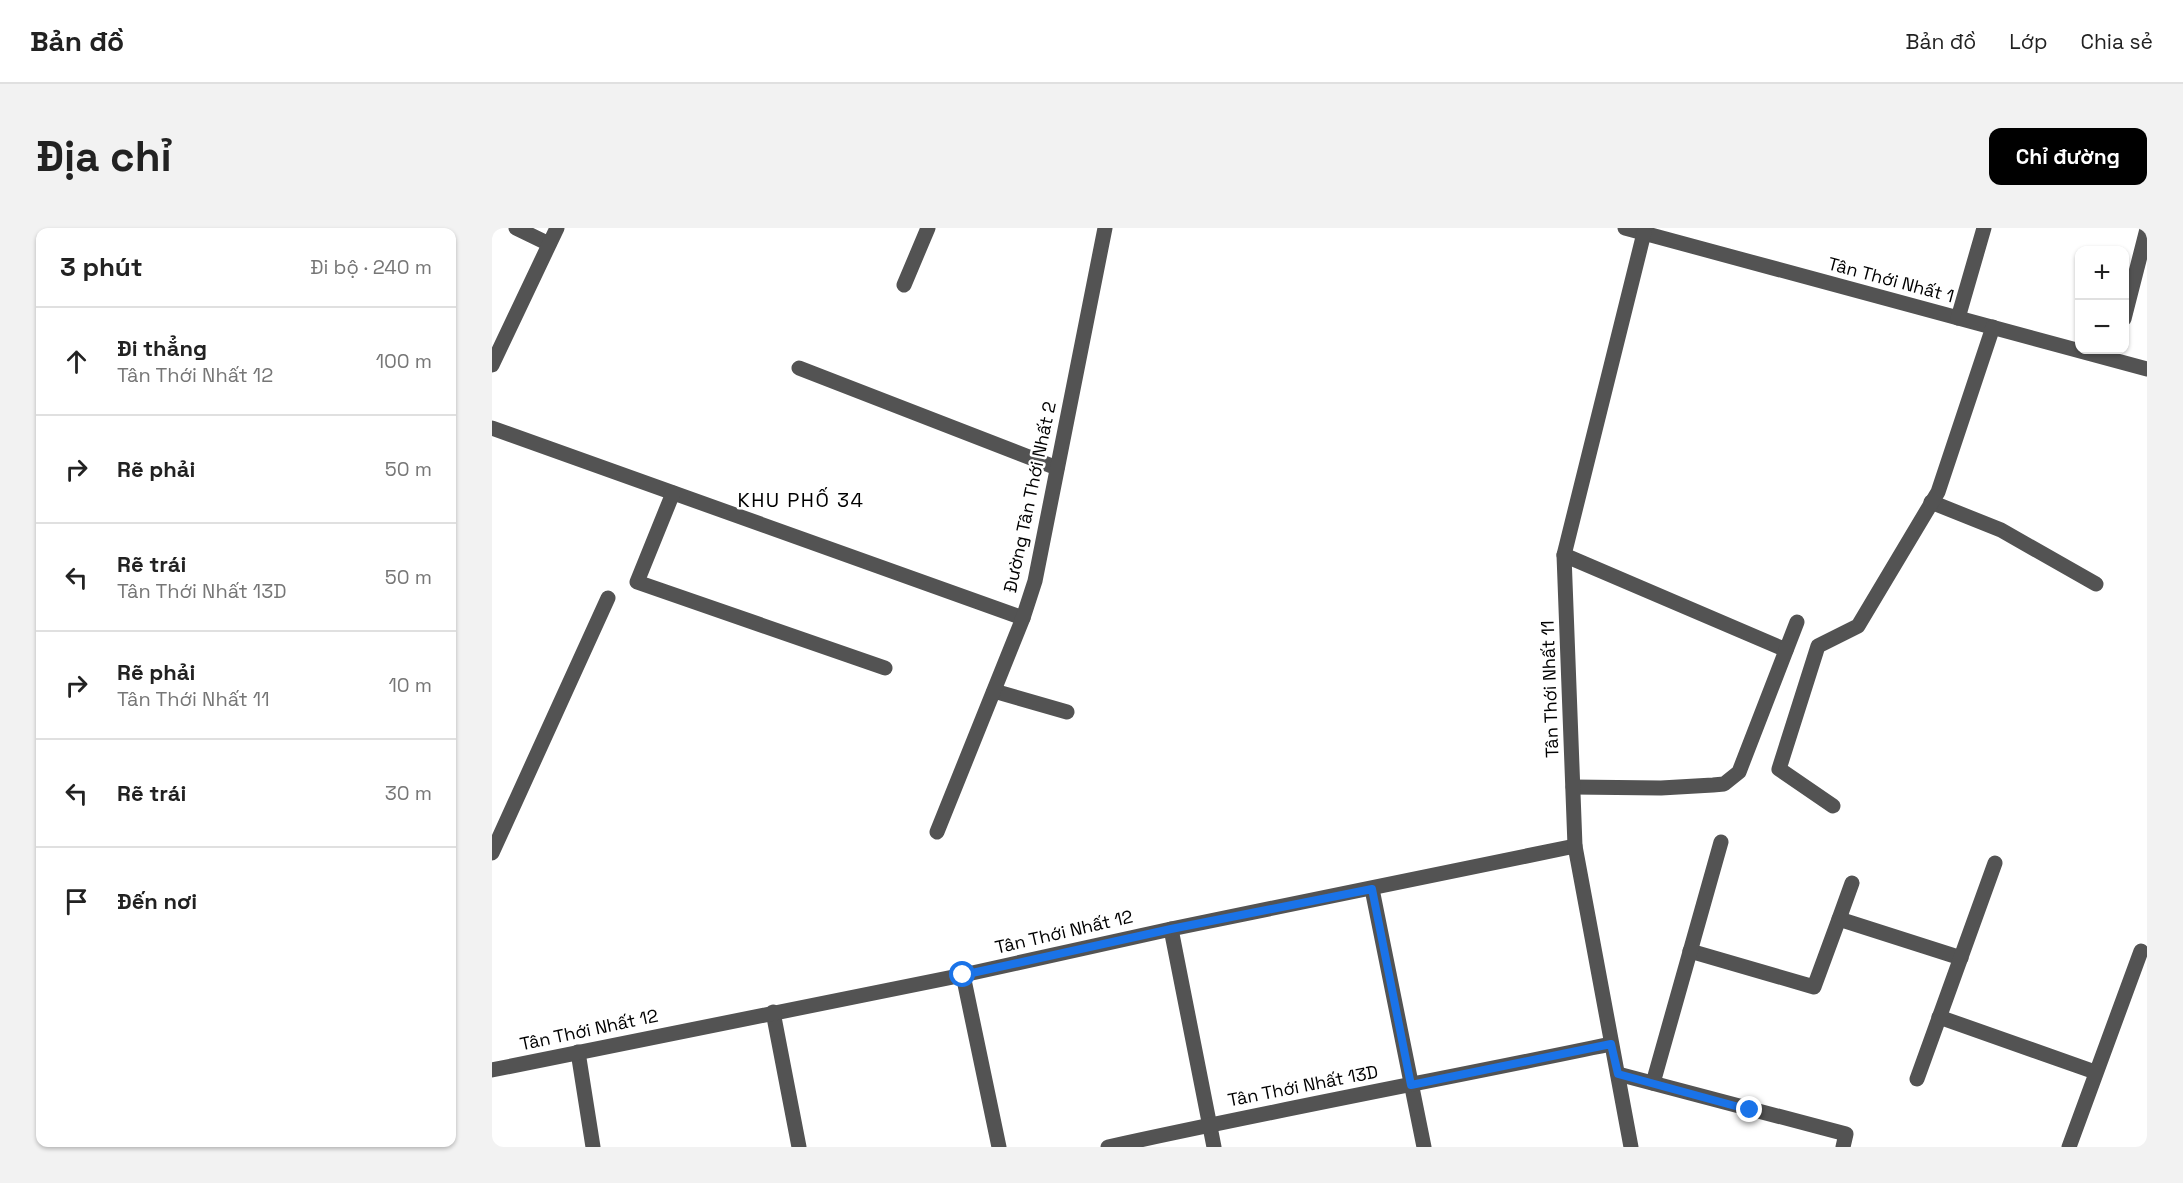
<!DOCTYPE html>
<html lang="vi">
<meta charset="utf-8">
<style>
body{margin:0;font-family:"Space Grotesk",sans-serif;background:#f2f2f2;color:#222}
.controls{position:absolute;right:18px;top:18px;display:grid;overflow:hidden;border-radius:12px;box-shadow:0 2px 4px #0004}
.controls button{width:54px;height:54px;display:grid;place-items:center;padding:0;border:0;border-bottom:2px solid #e0e0e0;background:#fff;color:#222;font:30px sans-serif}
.stop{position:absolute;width:18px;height:18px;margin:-14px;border:4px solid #1a73e8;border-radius:50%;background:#fff}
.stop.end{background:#1a73e8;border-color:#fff;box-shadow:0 2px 6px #0008}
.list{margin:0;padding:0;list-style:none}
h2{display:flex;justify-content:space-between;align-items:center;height:78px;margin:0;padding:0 24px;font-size:26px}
h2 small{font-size:20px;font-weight:400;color:#767676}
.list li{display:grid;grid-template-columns:39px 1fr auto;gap:18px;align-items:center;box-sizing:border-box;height:108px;padding:0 24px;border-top:2px solid #e0e0e0}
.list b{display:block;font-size:22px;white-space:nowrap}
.list p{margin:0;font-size:20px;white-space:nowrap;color:#767676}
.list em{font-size:20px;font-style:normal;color:#767676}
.icon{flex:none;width:33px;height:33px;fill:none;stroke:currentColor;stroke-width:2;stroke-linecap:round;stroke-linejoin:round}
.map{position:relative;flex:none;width:1655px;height:919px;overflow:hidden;border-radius:12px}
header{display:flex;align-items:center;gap:36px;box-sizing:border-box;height:84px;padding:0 30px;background:#fff;border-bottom:2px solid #e0e0e0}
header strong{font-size:28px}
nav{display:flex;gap:33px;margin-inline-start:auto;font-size:21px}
.intro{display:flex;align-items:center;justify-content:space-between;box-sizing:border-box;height:144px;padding:0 36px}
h1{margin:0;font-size:42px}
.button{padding:15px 27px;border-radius:12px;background:#000;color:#fff;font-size:21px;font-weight:700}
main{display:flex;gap:36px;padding:0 36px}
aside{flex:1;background:#fff;border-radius:12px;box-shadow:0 2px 4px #0004}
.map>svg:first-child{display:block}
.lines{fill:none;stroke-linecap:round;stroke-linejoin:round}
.minor{stroke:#535353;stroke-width:15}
.route{stroke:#1a73e8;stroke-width:8}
.labels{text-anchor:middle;stroke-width:5;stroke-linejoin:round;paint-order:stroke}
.street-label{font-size:18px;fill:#000;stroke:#fff}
.neighbourhood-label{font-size:20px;letter-spacing:1.5px;fill:#000;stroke:#fff}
</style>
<header>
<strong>Bản đồ</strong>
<nav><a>Bản đồ</a><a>Lớp</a><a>Chia sẻ</a></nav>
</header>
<div class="intro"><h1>Địa chỉ</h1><a class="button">Chỉ đường</a></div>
<main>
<aside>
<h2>3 phút<small>Đi bộ · 240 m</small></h2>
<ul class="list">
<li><svg class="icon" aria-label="ahead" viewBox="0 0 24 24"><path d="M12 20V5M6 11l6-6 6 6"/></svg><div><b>Đi thẳng</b><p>Tân Thới Nhất 12</p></div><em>100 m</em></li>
<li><svg class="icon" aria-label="right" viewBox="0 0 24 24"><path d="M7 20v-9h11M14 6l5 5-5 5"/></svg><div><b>Rẽ phải</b></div><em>50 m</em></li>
<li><svg class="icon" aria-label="left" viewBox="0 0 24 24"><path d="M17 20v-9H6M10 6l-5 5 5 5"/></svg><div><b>Rẽ trái</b><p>Tân Thới Nhất 13D</p></div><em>50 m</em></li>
<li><svg class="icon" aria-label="right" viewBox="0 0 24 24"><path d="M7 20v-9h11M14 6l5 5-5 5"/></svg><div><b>Rẽ phải</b><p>Tân Thới Nhất 11</p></div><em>10 m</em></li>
<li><svg class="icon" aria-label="left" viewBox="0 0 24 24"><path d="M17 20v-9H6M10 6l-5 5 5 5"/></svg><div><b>Rẽ trái</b></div><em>30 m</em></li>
<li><svg class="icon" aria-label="arrive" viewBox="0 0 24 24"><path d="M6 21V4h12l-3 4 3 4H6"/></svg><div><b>Đến nơi</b></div></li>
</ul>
</aside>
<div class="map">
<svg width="1655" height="919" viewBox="0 0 1655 919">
<rect width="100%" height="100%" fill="#fff"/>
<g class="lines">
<g class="minor">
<path d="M 24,0 L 57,16"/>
<path d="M 1133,0 L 1655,141"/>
<path d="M 412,57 L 436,0"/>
<path d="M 1466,90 L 1492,0"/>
<path d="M 1632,91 L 1655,1"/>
<path d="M 0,137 L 65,0"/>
<path d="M 307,140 L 565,240"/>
<path d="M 0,200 L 531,390"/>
<path d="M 181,265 L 145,354 L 393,440"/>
<path d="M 1439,274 L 1509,302 L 1604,356"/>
<path d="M 1072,327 L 1294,422"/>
<path d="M 502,463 L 575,484"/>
<path d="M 1081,559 L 1169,560 L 1221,557 L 1232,556 L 1247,544 L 1305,394"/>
<path d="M 1341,578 L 1287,541 L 1326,418 L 1366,398 L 1446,264 L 1501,99"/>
<path d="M 445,604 L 531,390 L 543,353 L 613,0"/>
<path d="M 0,625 L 116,370"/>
<path d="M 880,661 L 932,919"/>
<path d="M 1347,691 L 1360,655"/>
<path d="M 679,701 L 722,919"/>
<path d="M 1198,723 L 1322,759 L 1347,691 L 1469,730"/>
<path d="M 471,747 L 507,919"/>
<path d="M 281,784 L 307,919"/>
<path d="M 1447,789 L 1603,844"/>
<path d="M 86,824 L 101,919"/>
<path d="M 0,842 L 471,747 L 679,701 L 1083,618"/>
<path d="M 1126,846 L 1354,906 L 1351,919"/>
<path d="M 1425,851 L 1503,635"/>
<path d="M 1161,855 L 1229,614"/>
<path d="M 616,919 C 783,882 951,851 1119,816"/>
<path d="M 1139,919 L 1083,618 L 1072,327 L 1152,5"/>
<path d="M 1577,919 L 1649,723"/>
</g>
</g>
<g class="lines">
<path class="route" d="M 471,747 L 679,701 L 880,661 L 919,857 L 1119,816 L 1126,846 L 1258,882"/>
</g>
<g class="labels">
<g class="street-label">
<text transform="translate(1399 52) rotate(15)" y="6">Tân Thới Nhất 1</text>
<text transform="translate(538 269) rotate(-78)" y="6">Đường Tân Thới Nhất 2</text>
<text transform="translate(1058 461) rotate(-92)" y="6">Tân Thới Nhất 11</text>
<text transform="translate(572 704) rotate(-13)" y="6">Tân Thới Nhất 12</text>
<text transform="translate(97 802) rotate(-12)" y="6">Tân Thới Nhất 12</text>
<text transform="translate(811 858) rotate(-11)" y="6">Tân Thới Nhất 13D</text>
</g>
<g class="neighbourhood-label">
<text x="309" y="279">KHU PHỐ 34</text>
</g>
</g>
</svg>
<div class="controls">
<button>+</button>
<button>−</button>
</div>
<div class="stop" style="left:471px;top:747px"></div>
<div class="stop end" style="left:1258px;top:882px"></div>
</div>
</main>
